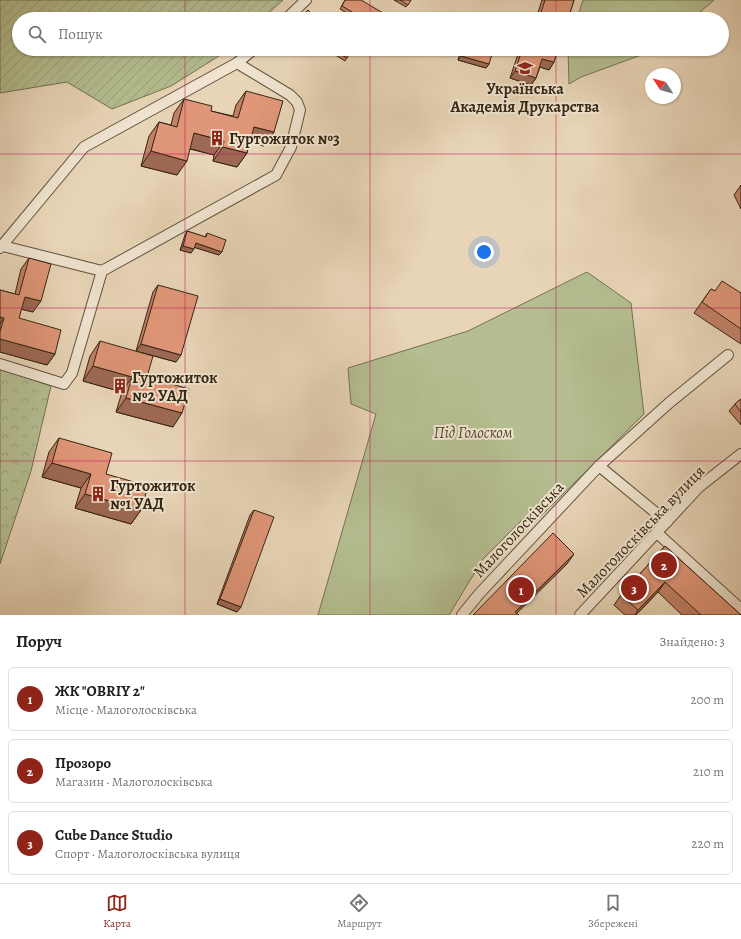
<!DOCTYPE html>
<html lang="uk">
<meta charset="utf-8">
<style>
body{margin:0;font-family:Alegreya,serif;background:#f2f2f2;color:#202124}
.compass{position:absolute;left:645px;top:68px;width:36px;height:36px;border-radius:50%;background:#fff;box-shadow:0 1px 3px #0004;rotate:306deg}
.you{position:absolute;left:484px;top:252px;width:14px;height:14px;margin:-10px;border:3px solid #fff;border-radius:50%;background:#1a73e8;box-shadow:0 0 0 6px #1a73e833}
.badge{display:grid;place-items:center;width:26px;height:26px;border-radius:50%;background:#8f2418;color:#fff;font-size:13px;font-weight:700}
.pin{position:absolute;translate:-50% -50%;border:2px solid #fff;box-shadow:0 1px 4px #0006}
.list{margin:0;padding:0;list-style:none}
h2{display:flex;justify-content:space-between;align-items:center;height:52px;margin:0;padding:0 16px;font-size:17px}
h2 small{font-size:13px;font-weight:400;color:#757577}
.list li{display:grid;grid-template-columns:26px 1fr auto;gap:12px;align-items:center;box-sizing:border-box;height:64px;margin:0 8px 8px;padding:0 8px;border:1px solid #e0e0e0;border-radius:6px}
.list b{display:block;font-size:15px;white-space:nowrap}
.list p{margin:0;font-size:13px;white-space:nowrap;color:#757577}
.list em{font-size:13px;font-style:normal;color:#757577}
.icon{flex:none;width:22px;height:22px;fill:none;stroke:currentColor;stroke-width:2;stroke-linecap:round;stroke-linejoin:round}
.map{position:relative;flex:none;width:741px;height:615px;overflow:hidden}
.search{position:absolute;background:#fff;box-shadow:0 1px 3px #0004;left:12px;right:12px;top:12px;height:44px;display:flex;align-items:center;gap:10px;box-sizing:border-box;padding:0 14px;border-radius:22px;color:#757577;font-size:15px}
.sheet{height:268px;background:#fff}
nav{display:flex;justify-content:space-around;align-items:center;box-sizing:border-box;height:56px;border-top:1px solid #e0e0e0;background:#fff;font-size:11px;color:#757577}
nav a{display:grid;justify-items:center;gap:2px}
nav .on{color:#8f2418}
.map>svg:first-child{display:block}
.green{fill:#b4be90;stroke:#747252}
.forest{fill:url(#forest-crowns);stroke:#747252}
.garden{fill:url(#garden-furrows);stroke:#747252}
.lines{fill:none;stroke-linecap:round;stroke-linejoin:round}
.street-casing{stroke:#61513c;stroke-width:12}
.street{stroke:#f0e4d0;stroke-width:10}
.wall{fill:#c18167;stroke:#342513}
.shaded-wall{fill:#9d6954;stroke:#342513}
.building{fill:#e09678;stroke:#342513}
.grid{fill:none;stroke:#c2185b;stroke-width:1;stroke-opacity:0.55}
.labels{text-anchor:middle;stroke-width:4;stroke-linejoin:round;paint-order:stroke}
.poi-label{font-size:16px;font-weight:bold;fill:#342513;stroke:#f0e4d0;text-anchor:start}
.park-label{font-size:16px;font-style:italic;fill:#544b32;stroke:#f0e4d0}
.street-label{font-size:16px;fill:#342513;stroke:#f0e4d0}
</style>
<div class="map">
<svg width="741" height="615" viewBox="0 0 741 615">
<defs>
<pattern id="forest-crowns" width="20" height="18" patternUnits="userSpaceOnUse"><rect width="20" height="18" fill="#b4be90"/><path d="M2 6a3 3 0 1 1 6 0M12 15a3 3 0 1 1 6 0" fill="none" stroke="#9ba37b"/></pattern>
<pattern id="garden-furrows" width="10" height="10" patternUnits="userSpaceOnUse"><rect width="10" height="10" fill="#b4be90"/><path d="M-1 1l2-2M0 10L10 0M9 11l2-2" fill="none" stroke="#9ba37b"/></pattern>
</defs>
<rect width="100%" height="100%" fill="#e8d5b7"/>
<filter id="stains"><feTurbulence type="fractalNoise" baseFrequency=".005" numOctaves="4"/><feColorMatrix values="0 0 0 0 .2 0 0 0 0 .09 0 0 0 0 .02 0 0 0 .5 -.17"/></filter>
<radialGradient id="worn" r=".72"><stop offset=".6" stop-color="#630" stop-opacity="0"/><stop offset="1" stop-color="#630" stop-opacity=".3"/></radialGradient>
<g class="green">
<path d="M 583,0 L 714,0 L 692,19 L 577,19 Z"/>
<path d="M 568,49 L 650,49 L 644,54 L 581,77 L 569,84 Z"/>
<path d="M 587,272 L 631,303 L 644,414 L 536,521 L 527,515 L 483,559 L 449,615 L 318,615 L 376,414 L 351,404 L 348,368 L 468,331 Z"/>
</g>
<path class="forest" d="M 0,368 L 51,386 L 31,471 L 0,564 Z"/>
<path class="garden" d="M 0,0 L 283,0 L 262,19 L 19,19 L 19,49 L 230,49 L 171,86 L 112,109 L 67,82 L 0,93 Z"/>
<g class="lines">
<defs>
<g id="street">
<path d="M 286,19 L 306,0"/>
<path d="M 3,246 L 102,271 L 276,175 L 291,147 L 300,110 L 297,102 L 290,95 L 237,63"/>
<path d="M 0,248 L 84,147 L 237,63 L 254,49"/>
<path d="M 0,364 L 64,384 L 72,373 L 102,271"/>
<path d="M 599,466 L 669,403 L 728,355"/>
<path d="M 657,533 L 741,609"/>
<path d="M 462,615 L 479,594 L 599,466 L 667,522"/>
<path d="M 580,615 L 699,487 L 741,454"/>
</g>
</defs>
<use href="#street" class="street-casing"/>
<use href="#street" class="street"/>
</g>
<g class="wall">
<path d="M 345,0 L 379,19 L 350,15 L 340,9 Z"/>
<path d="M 394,0 L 411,0 L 406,7 Z"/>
<path d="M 542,0 L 574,0 L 568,19 L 536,19 Z"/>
<path d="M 330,49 L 352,49 L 345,61 L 329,51 Z"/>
<path d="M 461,49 L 486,49 L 489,64 L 486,68 L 458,60 Z"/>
<path d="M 527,49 L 558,49 L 554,62 L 549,70 L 540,67 L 536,78 L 531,85 L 510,78 L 517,57 L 522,50 L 526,51 Z"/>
<path d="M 246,91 L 274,132 L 264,146 L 249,142 L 247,153 L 237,167 L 213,161 L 214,155 L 190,149 L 177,175 L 141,166 L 149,136 L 159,122 L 171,125 L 174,113 L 184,99 L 211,111 L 233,116 L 236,105 Z"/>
<path d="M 741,185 L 741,209 L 734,195 Z"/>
<path d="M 187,231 L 205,237 L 207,233 L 219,255 L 194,247 L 191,253 L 180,250 L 185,235 Z"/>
<path d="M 29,258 L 33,312 L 21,309 L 19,318 L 55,354 L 47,365 L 0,352 L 0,290 L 15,294 L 21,269 Z"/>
<path d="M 158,285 L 176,362 L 136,351 L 153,292 Z"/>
<path d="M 711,289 L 715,291 L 741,293 L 741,344 L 694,313 Z"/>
<path d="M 100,341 L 147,377 L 173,427 L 116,412 L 122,392 L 83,381 L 90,356 Z"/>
<path d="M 741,399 L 741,425 L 729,411 L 735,404 Z"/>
<path d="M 59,438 L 106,474 L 141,510 L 131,524 L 75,508 L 81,488 L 42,477 L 49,452 Z"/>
<path d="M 254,510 L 237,612 L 217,604 L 250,515 Z"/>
<path d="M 665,546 L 741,615 L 682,615 L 658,592 L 636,615 L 625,615 L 614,605 L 621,595 Z"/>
</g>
<g class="shaded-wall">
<path d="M 461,56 L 489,64 L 486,68 L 458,60 Z"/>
<path d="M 542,59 L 554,62 L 549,70 L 537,66 Z"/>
<path d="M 515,71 L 536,78 L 531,85 L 510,78 Z"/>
<path d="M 254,127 L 274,132 L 264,146 L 244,141 Z"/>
<path d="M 194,133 L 224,141 L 214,155 L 184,147 Z"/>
<path d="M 223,147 L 247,153 L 237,167 L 213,161 Z"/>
<path d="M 151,151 L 187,161 L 177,175 L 141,166 Z"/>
<path d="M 196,243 L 222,252 L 219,255 L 193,247 Z"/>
<path d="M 183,246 L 194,249 L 191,253 L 180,250 Z"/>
<path d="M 25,297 L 41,301 L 33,312 L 17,308 Z"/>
<path d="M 0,317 L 4,318 L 0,324 Z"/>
<path d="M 0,339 L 55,354 L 47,365 L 0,352 Z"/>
<path d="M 141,344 L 181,355 L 176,362 L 136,351 Z"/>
<path d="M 93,366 L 132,377 L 122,392 L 83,381 Z"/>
<path d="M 126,398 L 182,413 L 173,427 L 116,412 Z"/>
<path d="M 52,463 L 91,474 L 81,488 L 42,477 Z"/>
<path d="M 85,494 L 141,510 L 131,524 L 75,508 Z"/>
<path d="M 574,554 L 567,564 L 515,615 L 515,612 Z"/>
<path d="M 665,582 L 658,592 L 636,615 L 635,615 L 638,610 Z"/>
<path d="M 220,599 L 241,607 L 237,612 L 217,604 Z"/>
</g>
<g class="building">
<path d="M 345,0 L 361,0 L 383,13 L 379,19 L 348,19 L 352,12 L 342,6 Z"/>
<path d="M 400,0 L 411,0 L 408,5 Z"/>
<path d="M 545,0 L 574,0 L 568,19 L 539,19 Z"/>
<path d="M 308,10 L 315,18 L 315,19 L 298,19 Z"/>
<path d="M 332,49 L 352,49 L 347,58 Z"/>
<path d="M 463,49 L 486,49 L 493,51 L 489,64 L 461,56 Z"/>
<path d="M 530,49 L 558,49 L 554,62 L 542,59 L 536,78 L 515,71 L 522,50 L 529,52 Z"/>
<path d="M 246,91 L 283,101 L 274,132 L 254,127 L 247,153 L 223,147 L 224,141 L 194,133 L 187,161 L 151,151 L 159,122 L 177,127 L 184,99 L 212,106 L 211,111 L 238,118 Z"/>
<path d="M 187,231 L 206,237 L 207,233 L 226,240 L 222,252 L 196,243 L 194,249 L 183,246 Z"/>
<path d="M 29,258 L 51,264 L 41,301 L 25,297 L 19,318 L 61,330 L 55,354 L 0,339 L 0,332 L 4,318 L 0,317 L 0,290 L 19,295 Z"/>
<path d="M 722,281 L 741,293 L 741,329 L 702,302 L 711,289 L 715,291 Z"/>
<path d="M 158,285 L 198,296 L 181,355 L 141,344 Z"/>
<path d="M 100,341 L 153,356 L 147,377 L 189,389 L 182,413 L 126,398 L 132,377 L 93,366 Z"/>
<path d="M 741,399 L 741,412 L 735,404 Z"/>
<path d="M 59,438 L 112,453 L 106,474 L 148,486 L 141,510 L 85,494 L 91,474 L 52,463 Z"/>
<path d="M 254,510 L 274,517 L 241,607 L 220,599 Z"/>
<path d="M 553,533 L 574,554 L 515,612 L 519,615 L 473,615 Z"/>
<path d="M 665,546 L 741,615 L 701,615 L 665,582 L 638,610 L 621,595 Z"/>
</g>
<path class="grid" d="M 185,0 L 185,19M 370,0 L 370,19M 556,0 L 556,19M 185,49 L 185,615M 370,49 L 370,615M 556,49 L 556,615M 0,154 L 741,154M 0,308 L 741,308M 0,461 L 741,461"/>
<defs>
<symbol id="university-bare" viewBox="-9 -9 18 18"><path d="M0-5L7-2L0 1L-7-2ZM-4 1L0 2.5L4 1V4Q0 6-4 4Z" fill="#8f2418" stroke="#f0e4d0" stroke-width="2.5" paint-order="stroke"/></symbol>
<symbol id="building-bare" viewBox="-9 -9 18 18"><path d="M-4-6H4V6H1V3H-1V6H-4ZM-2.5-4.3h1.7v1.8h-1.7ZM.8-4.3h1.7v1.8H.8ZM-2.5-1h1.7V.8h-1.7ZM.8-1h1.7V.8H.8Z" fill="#8f2418" stroke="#f0e4d0" stroke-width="2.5" paint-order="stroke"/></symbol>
</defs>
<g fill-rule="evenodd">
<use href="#university-bare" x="514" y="57" width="22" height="22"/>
<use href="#building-bare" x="206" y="127" width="22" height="22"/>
<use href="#building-bare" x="109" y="375" width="22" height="22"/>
<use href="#building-bare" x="87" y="483" width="22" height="22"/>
</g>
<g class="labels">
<g class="poi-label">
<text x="525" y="94" text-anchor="middle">Українська<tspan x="525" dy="18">Академія Друкарства</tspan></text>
<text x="229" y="144">Гуртожиток №3</text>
<text x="132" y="383">Гуртожиток<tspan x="132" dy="18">№2 УАД</tspan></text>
<text x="110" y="491">Гуртожиток<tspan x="110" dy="18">№1 УАД</tspan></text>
</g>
<g class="park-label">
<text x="473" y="438">Під Голоском</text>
</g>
<g class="street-label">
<text transform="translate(518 529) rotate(-47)" y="6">Малоголосківська</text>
<text transform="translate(640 531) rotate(-46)" y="6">Малоголосківська вулиця</text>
</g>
</g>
<rect width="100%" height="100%" filter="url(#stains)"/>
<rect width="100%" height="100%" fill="url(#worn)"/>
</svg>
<svg class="compass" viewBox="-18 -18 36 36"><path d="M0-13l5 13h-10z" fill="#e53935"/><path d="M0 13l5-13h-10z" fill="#757577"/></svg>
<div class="you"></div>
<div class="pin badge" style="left:521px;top:590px">1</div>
<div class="pin badge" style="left:664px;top:565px">2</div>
<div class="pin badge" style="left:634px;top:588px">3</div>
<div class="search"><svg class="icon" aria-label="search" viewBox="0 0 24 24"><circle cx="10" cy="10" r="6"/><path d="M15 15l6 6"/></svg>Пошук</div>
</div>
<section class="sheet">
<h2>Поруч<small>Знайдено: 3</small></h2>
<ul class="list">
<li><span class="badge">1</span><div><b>ЖК &quot;OBRIY 2&quot;</b><p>Місце · Малоголосківська</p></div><em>200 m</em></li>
<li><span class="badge">2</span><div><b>Прозоро</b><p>Магазин · Малоголосківська</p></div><em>210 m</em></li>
<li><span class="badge">3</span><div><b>Cube Dance Studio</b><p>Спорт · Малоголосківська вулиця</p></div><em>220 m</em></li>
</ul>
</section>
<nav>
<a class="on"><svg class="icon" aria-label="map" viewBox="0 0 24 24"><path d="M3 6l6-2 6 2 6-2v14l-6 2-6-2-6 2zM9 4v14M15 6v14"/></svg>Карта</a>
<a><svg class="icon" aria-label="directions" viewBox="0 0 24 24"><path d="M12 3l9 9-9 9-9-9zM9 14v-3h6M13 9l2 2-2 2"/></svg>Маршрут</a>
<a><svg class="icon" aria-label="saved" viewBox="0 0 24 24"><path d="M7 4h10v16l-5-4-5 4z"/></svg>Збережені</a>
</nav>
